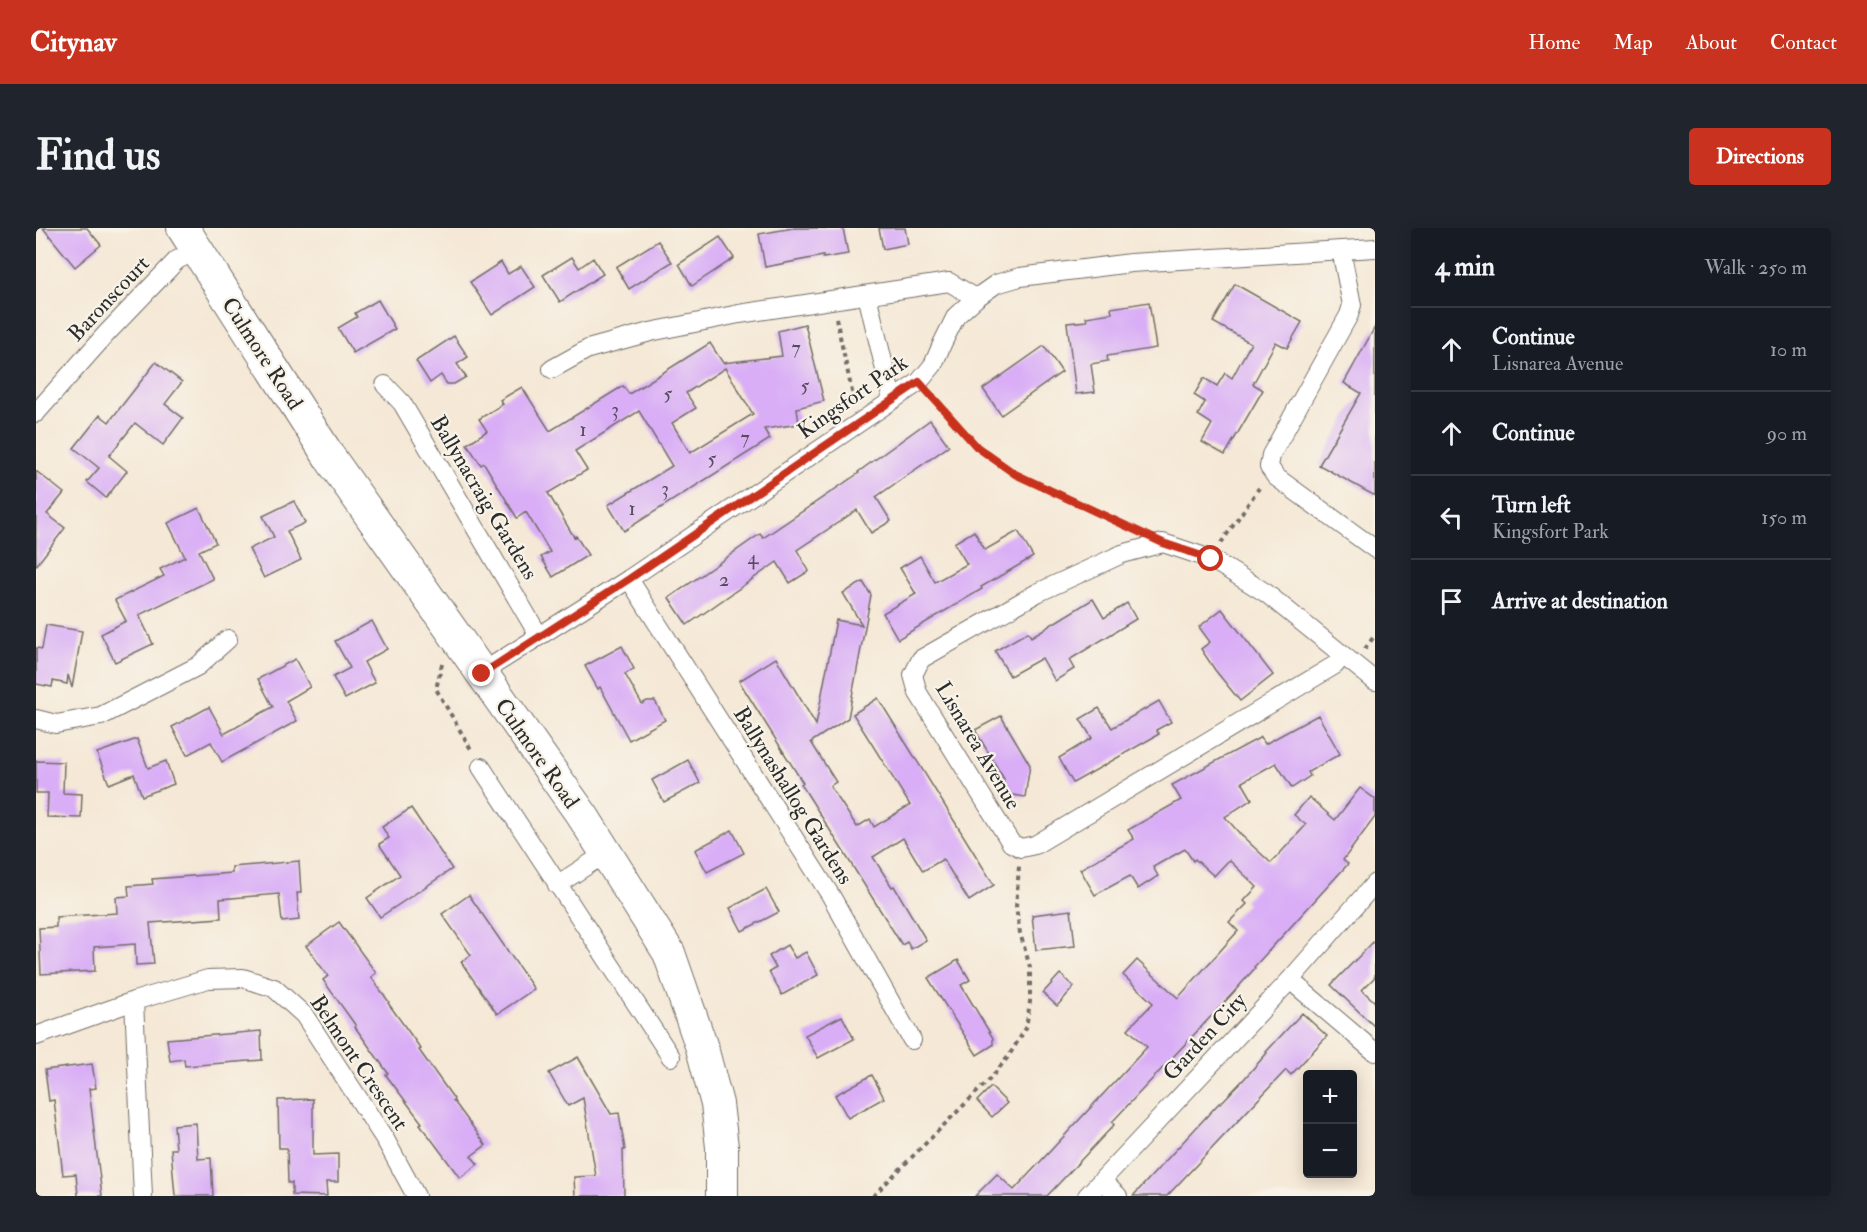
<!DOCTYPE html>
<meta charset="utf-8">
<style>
body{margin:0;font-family:"IM FELL Double Pica",serif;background:#20242c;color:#f1f3f6}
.controls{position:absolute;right:18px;bottom:18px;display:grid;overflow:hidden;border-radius:6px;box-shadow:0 3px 15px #0003}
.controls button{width:54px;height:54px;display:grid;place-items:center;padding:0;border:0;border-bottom:2px solid #363941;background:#171b24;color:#f1f3f6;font:30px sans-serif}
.stop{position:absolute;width:18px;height:18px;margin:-14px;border:4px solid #c8321e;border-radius:50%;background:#fff}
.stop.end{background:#c8321e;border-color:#fff;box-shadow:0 2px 6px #0008}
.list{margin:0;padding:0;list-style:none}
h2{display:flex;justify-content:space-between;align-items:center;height:78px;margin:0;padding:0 24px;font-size:26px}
h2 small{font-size:20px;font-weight:400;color:#9ea1a6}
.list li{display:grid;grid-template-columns:39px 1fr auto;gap:18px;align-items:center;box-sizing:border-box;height:84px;padding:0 24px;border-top:2px solid #363941}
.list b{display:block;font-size:22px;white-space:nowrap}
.list p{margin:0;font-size:20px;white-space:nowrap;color:#9ea1a6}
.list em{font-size:20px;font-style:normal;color:#9ea1a6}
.icon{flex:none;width:33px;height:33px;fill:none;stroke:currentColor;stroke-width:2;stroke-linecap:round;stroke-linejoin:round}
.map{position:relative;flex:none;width:1339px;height:968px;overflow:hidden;border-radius:6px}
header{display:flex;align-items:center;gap:36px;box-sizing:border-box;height:84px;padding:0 30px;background:#c8321e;color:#fff}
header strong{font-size:28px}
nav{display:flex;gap:33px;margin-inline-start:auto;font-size:21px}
.intro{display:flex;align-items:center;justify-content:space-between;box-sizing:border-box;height:144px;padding:0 36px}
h1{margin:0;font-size:42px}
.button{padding:15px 27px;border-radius:6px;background:#c8321e;color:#fff;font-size:21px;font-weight:700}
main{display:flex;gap:36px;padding:0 36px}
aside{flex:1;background:#171b24;border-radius:6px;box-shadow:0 3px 15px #0003}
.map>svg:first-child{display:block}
.building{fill:#d9aef6;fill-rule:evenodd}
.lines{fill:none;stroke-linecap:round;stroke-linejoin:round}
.minor-casing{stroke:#726d67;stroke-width:20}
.trunk-casing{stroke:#726d67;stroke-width:34}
.path{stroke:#726d67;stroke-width:4;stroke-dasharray:4.5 4.5;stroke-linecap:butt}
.minor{stroke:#fff;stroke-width:18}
.trunk{stroke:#fff;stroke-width:32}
.route{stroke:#c8321e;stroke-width:8}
.labels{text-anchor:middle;stroke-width:4.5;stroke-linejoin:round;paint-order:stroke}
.number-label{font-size:20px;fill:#564c5e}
.street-label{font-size:22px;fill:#2b2b2b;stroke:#f7f3e8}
</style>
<header>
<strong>Citynav</strong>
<nav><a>Home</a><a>Map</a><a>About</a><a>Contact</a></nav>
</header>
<div class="intro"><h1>Find us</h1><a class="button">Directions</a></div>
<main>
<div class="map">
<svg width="1339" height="968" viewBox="0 0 1339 968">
<rect width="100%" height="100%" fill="#f7f3e8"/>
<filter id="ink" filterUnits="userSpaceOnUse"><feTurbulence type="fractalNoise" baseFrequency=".0167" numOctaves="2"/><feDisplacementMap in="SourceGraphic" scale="12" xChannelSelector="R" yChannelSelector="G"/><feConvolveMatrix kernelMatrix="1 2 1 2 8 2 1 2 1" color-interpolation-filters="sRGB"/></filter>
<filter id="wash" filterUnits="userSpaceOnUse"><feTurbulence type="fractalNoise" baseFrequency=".008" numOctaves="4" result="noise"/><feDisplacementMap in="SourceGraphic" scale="24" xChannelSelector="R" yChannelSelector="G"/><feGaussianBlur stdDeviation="1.35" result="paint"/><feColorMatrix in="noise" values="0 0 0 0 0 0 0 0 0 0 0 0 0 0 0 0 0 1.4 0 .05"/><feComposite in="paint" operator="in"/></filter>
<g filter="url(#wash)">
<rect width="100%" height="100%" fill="#f5e8d6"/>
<g id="blocks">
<g class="building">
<path d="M 7,0 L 51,0 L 65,17 L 39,39 Z"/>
<path d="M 757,0 L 807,0 L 812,26 L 787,30 L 787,28 L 729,39 L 723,6 Z"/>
<path d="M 843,0 L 869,0 L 872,16 L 847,21 Z"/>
<path d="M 684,9 L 698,30 L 656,58 L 643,36 Z"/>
<path d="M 622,13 L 636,34 L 593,61 L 580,39 Z"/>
<path d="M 536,29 L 543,40 L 557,30 L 567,46 L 524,74 L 507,47 Z"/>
<path d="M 465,34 L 472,46 L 485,38 L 499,59 L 456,87 L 434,54 Z"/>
<path d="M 1199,56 L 1266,94 L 1251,120 L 1240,114 L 1217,156 L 1227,162 L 1189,227 L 1166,214 L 1176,196 L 1162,187 L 1169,174 L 1158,167 L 1168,150 L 1181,158 L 1189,145 L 1196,150 L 1215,115 L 1177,94 Z"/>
<path d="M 342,72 L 359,101 L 317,125 L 302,100 L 321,89 L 319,85 Z"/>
<path d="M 1113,74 L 1120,120 L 1071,128 L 1072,133 L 1055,136 L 1059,164 L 1040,166 L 1031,95 L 1051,93 L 1050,89 L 1076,85 L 1075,80 Z"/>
<path d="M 769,96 L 788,173 L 761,180 L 763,196 L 728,201 L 734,211 L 588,303 L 572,277 L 636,238 L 603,183 L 539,223 L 551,242 L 512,265 L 538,309 L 540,308 L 552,327 L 517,349 L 505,329 L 514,324 L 490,284 L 481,290 L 448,235 L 445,237 L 431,216 L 451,203 L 443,191 L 467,176 L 464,172 L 486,159 L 514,203 L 587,158 L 593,166 L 674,115 L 687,135 L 746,128 L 742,103 ZM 689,140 L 717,186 L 654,225 L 636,195 L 660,180 L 650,165 Z"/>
<path d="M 1339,99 L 1339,268 L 1283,237 L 1325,165 L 1308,155 Z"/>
<path d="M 418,108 L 432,129 L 421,136 L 430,149 L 418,156 L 411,156 L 405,147 L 394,155 L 380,133 Z"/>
<path d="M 1008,118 L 1026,144 L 965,187 L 947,161 Z"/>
<path d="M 120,134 L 146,154 L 129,176 L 147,190 L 127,217 L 99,195 L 73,228 L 91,243 L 70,270 L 51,254 L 63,240 L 38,220 L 64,187 L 73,194 Z"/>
<path d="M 894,192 L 913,218 L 840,269 L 855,293 L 835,305 L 821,282 L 761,322 L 773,343 L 754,355 L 741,334 L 651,397 L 633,370 L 724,306 L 727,310 L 823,245 L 822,244 Z"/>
<path d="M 0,243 L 28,265 L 11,286 L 29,300 L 0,338 Z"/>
<path d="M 258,273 L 269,295 L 251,303 L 265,332 L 228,350 L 213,321 L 238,309 L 227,288 Z"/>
<path d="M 163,280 L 180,315 L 163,323 L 177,351 L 103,387 L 117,416 L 79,434 L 65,406 L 90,393 L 79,372 L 128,348 L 124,341 L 149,329 L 132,295 Z"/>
<path d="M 938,303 L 949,322 L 982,303 L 997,329 L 945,359 L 946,361 L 862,411 L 847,385 L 880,366 L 864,340 L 884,328 L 899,354 L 931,336 L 918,315 Z"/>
<path d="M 827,354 L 835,367 L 812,490 L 775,514 L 800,554 L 794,558 L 821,599 L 834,591 L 838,599 L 874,577 L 817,486 L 842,470 L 958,657 L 933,673 L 907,631 L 887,643 L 867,610 L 837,629 L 856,659 L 858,658 L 890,712 L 875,721 L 871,714 L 866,717 L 765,556 L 767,555 L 703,453 L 740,430 L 780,497 L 800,392 L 826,397 L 807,365 Z"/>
<path d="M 1057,371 L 1068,390 L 1091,375 L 1100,391 L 1033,432 L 1038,441 L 1019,453 L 1006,430 L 974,448 L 959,423 L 992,404 L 995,409 Z"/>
<path d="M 1186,381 L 1237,447 L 1204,473 L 1179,442 L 1165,421 L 1174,414 L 1163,399 Z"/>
<path d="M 336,393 L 351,421 L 328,434 L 339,455 L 309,471 L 297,449 L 314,440 L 299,413 Z"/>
<path d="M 10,397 L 46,403 L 36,460 L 32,447 L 31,456 L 17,453 L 16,459 L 0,456 L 0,420 L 6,421 Z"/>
<path d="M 586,418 L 598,441 L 589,446 L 606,476 L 611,473 L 619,473 L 629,492 L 593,512 L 564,459 L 562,461 L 549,438 Z"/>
<path d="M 259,431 L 274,459 L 250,473 L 261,493 L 186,534 L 175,514 L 151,527 L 136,499 L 173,479 L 188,506 L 220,488 L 237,479 L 222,451 Z"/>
<path d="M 1123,473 L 1135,494 L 1120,502 L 1123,506 L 1037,555 L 1023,530 L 1056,510 L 1044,491 L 1063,480 L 1076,500 Z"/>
<path d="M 1282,487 L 1304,526 L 1272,544 L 1274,548 L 1256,560 L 1240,535 L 1206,554 L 1216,571 L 1189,589 L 1205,607 L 1235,635 L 1270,597 L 1258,587 L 1273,569 L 1299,592 L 1324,560 L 1339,571 L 1339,589 L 1307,632 L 1312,636 L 1218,739 L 1219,740 L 1197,765 L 1076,894 L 1078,897 L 1011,968 L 939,968 L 961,946 L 978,962 L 1111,819 L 1092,801 L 1117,775 L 1087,747 L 1101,732 L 1142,770 L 1202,703 L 1193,694 L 1211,676 L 1208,673 L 1221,659 L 1193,632 L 1178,648 L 1159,631 L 1157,633 L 1149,621 L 1117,639 L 1122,648 L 1102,661 L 1094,648 L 1059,667 L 1044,641 L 1098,611 L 1092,602 L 1145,572 L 1136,557 L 1225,509 L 1229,516 Z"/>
<path d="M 965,488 L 994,537 L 989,569 L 965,565 L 968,551 L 939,502 Z"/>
<path d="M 101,511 L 112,540 L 130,533 L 138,556 L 106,568 L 98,546 L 73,556 L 61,525 Z"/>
<path d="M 652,532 L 664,555 L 628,574 L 616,552 Z"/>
<path d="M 0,533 L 28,534 L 27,565 L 46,566 L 45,590 L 11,589 L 12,565 L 0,565 Z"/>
<path d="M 375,580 L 416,641 L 344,689 L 331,670 L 364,647 L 343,616 L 353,610 L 346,599 Z"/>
<path d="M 696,602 L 708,625 L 671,644 L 659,622 Z"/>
<path d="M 263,633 L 265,665 L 261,665 L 263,692 L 246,694 L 243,666 L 184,671 L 185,690 L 114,695 L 118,736 L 100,737 L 99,716 L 58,719 L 59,743 L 5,746 L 3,700 L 20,699 L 20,689 L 81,685 L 80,669 L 93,668 L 92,658 L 117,656 L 116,651 L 196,645 L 196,639 Z"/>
<path d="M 730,661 L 743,684 L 706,703 L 694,680 Z"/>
<path d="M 433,667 L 498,761 L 461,786 L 425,734 L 435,727 L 406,686 Z"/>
<path d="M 1035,682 L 1039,718 L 1000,722 L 996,687 Z"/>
<path d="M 303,694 L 340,745 L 335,749 L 353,774 L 352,775 L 385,821 L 383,822 L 418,871 L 417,872 L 450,917 L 435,928 L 442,936 L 424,950 L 384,896 L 386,895 L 350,847 L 352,845 L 319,799 L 320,798 L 287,752 L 292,748 L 270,718 Z"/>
<path d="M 1339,712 L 1339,749 L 1326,762 L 1339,774 L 1339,799 L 1295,757 Z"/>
<path d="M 751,717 L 759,730 L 770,724 L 782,747 L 746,767 L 733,744 L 740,740 L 733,728 Z"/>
<path d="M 922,732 L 934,752 L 925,757 L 957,810 L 957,817 L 941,827 L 892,750 Z"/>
<path d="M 1024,746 L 1038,759 L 1021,778 L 1007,765 Z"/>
<path d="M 1266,785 L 1291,808 L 1255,847 L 1250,842 L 1131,968 L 1097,968 L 1183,875 L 1184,876 L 1208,851 L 1231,825 L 1230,824 Z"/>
<path d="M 806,788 L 818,811 L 782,830 L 769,807 Z"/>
<path d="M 225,803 L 226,832 L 149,838 L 148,831 L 134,833 L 131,811 Z"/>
<path d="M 542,829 L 575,886 L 583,885 L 589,922 L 587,922 L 588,968 L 539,968 L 538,949 L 560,948 L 547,870 L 532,878 L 513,845 Z"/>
<path d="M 56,836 L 60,860 L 53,861 L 66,968 L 42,968 L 40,946 L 27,947 L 18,872 L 13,873 L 9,842 Z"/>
<path d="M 836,847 L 848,870 L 812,890 L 799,867 Z"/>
<path d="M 955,859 L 971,875 L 956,889 L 941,873 Z"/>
<path d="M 277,871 L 277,927 L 302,926 L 302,954 L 290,954 L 291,968 L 256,967 L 256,955 L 252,955 L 251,920 L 243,920 L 242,872 Z"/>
<path d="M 160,895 L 162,931 L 175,930 L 177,968 L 139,968 L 135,921 L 140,921 L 138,897 Z"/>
</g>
</g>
</g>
<g filter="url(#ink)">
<use href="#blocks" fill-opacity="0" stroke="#726d67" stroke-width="1.5"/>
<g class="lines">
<defs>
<g id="minor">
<path d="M 1305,22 L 1316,77 L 1313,87 L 1235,227 L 1233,239 L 1240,249 L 1339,321"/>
<path d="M 831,67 L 856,171"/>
<path d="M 516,141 L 552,121 L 614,104 L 703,86 L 913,54 L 940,70"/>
<path d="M 349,157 L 366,175 L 503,408"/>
<path d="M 0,185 L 71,105 L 141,32 L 162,22"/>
<path d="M 593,351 L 795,668 L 876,812"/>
<path d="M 1306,428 L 1299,437 L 999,617 L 985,620 L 975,615 L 882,465 L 877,447 L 885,431 L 1001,365 L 1086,326 L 1127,315 L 1175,331 L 1230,365 L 1339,453"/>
<path d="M 445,445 L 593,351 L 883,154 L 897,137 L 907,114 L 920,88 L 940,70 L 960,56 L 984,49 L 1095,35 L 1339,20"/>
<path d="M 0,491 L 20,496 L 65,488 L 162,438 L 192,411"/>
<path d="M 445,539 L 635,829"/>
<path d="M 521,657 L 570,625"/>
<path d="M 1254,752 L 1339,824"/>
<path d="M 98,773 L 107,968"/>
<path d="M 0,808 L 98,773 L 172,751 L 207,750 L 238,760 L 268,787 L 350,913 L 380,968"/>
<path d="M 1066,953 L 1082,968"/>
<path d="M 1051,968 L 1254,752 L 1339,655"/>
</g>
<path id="trunk" d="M 147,0 L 294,230 L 548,590 L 633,725 L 666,820 L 681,876 L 686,919 L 686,968"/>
</defs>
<use href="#minor" class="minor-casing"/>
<use href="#trunk" class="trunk-casing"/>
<g class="path">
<path d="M 800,90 L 818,173"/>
<path d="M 895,168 L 941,219 L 979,246 L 1099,302"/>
<path d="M 1185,315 L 1223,260"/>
<path d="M 1329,421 L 1339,407"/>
<path d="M 406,436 L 400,461 L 436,523"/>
<path d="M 837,968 L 954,851 L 972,829 L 990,800 L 994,774 L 994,739 L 984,705 L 980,679 L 983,638"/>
</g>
<use href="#minor" class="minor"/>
<use href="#trunk" class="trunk"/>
</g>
</g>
<g class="lines" filter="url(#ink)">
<path class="route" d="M 446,446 L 593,351 L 883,154 L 941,219 L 979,246 L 1127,315 L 1175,331"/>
</g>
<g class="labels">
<g class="number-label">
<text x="760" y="126">7</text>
<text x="769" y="164">5</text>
<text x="632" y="172">5</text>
<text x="579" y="188">3</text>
<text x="547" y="208">1</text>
<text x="709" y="216">7</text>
<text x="676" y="237">5</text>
<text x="629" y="267">3</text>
<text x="596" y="287">1</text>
<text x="717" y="336">4</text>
<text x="688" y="358">2</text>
</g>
<g class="street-label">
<text transform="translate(72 70) rotate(-47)" y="8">Baronscourt</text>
<text transform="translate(227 125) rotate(57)" y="8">Culmore Road</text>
<text transform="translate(816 168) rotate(-35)" y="8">Kingsfort Park</text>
<text transform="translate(449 269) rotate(59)" y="8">Ballynacraig Gardens</text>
<text transform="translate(943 517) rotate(59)" y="8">Lisnarea Avenue</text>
<text transform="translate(502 525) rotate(55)" y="8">Culmore Road</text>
<text transform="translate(758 567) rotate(58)" y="8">Ballynashallog Gardens</text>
<text transform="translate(1168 808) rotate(-47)" y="8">Garden City</text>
<text transform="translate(324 834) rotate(56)" y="8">Belmont Crescent</text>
</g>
</g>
</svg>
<div class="controls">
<button>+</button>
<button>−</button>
</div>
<div class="stop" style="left:1175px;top:331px"></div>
<div class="stop end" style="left:446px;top:446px"></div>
</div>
<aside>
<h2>4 min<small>Walk · 250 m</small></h2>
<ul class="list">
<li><svg class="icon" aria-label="ahead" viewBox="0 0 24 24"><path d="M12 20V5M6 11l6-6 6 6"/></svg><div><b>Continue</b><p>Lisnarea Avenue</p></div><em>10 m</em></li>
<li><svg class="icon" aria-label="ahead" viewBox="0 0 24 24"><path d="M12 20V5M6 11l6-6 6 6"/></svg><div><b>Continue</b></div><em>90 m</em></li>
<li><svg class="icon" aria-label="left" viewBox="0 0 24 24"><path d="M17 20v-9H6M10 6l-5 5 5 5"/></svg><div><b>Turn left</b><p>Kingsfort Park</p></div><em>150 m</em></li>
<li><svg class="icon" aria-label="arrive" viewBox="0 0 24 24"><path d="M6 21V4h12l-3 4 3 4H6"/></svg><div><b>Arrive at destination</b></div></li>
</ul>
</aside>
</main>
